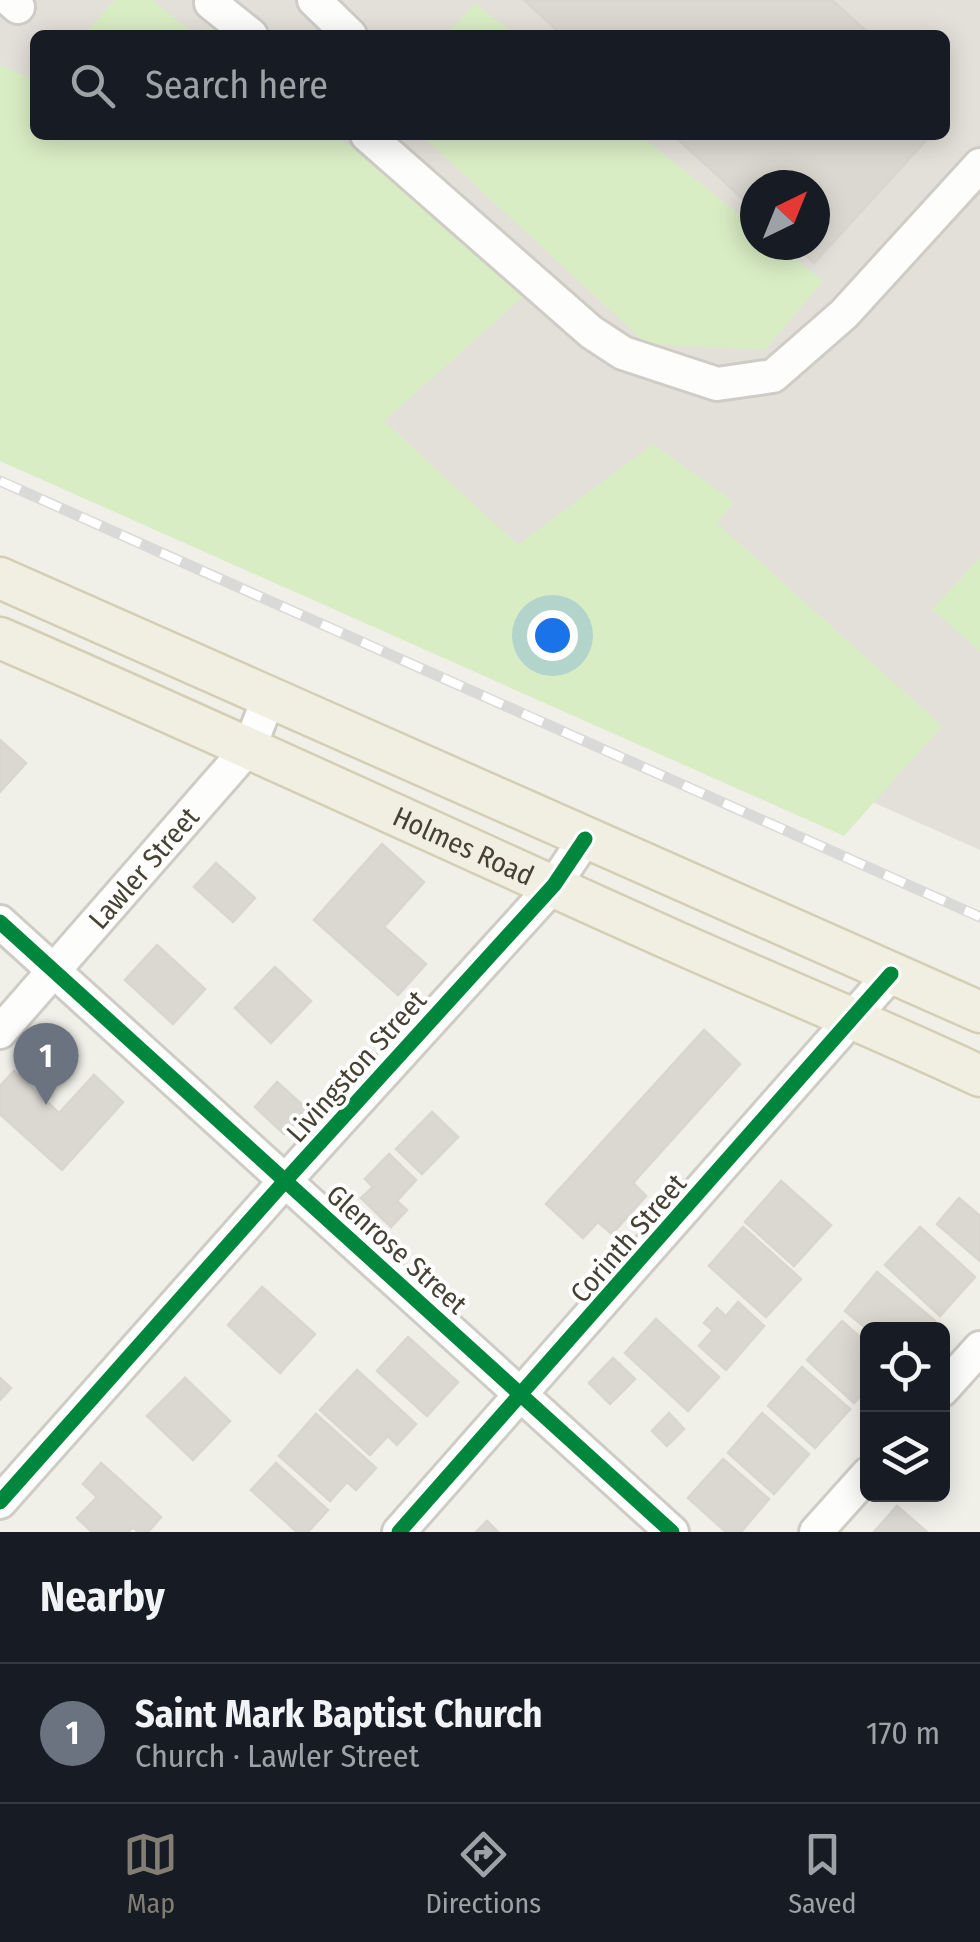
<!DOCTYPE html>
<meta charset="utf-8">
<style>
body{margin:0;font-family:"Fira Sans Condensed",sans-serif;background:#20242c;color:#f1f3f6}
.controls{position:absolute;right:30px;bottom:30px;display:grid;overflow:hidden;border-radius:15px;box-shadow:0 5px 25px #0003}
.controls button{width:90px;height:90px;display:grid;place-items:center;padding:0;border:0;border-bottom:2px solid #363941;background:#171b24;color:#f1f3f6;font:50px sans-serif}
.compass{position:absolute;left:740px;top:170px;width:90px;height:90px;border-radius:50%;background:#171b24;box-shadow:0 5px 25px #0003;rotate:43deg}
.you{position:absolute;left:552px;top:635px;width:35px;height:35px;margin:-25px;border:8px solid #fff;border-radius:50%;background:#1a73e8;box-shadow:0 0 0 15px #1a73e833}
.badge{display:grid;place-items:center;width:65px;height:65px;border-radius:50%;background:#827e73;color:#fff;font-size:32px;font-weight:700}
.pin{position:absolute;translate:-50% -82px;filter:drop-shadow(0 2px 5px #0008)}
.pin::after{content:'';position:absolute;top:52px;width:35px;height:30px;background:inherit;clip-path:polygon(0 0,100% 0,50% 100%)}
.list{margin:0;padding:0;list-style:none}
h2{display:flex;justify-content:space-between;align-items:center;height:130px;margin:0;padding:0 40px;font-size:42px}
h2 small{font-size:32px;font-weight:400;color:#9ea1a6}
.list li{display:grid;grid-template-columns:65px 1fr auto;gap:30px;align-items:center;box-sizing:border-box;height:140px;padding:0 40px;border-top:2px solid #363941}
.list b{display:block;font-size:38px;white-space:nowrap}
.list p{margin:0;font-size:32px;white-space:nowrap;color:#9ea1a6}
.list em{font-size:32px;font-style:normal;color:#9ea1a6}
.icon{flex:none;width:55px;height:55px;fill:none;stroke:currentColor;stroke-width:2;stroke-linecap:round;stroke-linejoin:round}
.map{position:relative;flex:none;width:980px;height:1532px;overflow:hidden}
.search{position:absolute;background:#171b24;box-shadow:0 5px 25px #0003;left:30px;right:30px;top:30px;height:110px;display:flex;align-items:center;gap:25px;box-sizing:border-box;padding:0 35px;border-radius:15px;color:#9ea1a6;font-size:38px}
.sheet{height:270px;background:#171b24}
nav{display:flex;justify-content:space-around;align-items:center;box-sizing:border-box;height:140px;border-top:2px solid #363941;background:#171b24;font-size:28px;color:#9ea1a6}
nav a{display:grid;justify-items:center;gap:5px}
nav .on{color:#827e73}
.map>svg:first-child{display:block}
.industrial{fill:#e3e0d9;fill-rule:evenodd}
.green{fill:#d9edc5}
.building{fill:#dad8d0;stroke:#d8d6ce;stroke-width:2.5}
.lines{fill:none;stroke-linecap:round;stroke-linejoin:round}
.minor-casing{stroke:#ceccc5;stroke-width:38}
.major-casing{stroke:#d4ceb4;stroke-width:45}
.minor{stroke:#fdfdfc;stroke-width:32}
.major{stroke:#f1eee2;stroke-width:40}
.rail-casing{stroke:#d9d9d8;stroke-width:11}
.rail{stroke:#fff;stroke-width:8;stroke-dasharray:22;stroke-linecap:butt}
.cycleway-casing{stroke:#fff;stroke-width:21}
.cycleway{stroke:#00873e;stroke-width:15}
.labels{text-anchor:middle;stroke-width:8;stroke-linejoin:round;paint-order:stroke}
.street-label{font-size:28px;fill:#474134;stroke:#fff}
</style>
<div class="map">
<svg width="980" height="1532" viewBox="0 0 980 1532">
<rect width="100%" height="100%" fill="#f0efe8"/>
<path class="industrial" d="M 0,0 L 980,0 L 980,850 L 0,413 ZM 35,35 L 945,35 L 945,135 L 35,135 ZM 755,185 L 815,185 L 815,245 L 755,245 Z"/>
<g class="green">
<path d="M 115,0 L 152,0 L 192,32 L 213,28 L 221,35 L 83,35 Z"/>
<path d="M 475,3 L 515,35 L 446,35 Z"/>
<path d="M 0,65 L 35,80 L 35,135 L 337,135 L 524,296 L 384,421 L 518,545 L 653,444 L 734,502 L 717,523 L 942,726 L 844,836 L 0,461 Z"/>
<path d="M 421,135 L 640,135 L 755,227 L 755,245 L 778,245 L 823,281 L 765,350 L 647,344 Z"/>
<path d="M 980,558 L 980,652 L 932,609 Z"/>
</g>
<g class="building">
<path d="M 524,0 L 832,0 L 871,35 L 562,35 Z"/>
<path d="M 673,135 L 931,135 L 814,263 L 794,245 L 815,245 L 815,185 L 755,185 L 755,210 Z"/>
<path d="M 0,740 L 26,763 L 0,792 Z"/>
<path d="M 382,844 L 424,882 L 384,927 L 426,964 L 398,995 L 314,920 Z"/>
<path d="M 216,863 L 255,898 L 233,922 L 194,887 Z"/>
<path d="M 157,945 L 205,989 L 173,1024 L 125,980 Z"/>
<path d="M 275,967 L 311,1001 L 271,1043 L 235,1008 Z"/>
<path d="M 704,1030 L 740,1064 L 633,1183 L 646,1196 L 612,1234 L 598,1222 L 583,1238 L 546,1204 Z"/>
<path d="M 14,1071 L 59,1113 L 94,1075 L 123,1102 L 62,1170 L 0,1114 L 0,1086 Z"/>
<path d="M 277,1082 L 307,1109 L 284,1134 L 255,1107 Z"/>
<path d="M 432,1112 L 458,1137 L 422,1174 L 396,1149 Z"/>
<path d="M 389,1154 L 416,1180 L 397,1201 L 407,1210 L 391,1227 L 361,1198 L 373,1187 L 365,1179 Z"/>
<path d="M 781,1181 L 831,1225 L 794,1266 L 745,1222 Z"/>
<path d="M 959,1198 L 980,1216 L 980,1261 L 937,1224 Z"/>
<path d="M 743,1227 L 801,1279 L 766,1317 L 709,1266 Z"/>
<path d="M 920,1227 L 975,1277 L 940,1316 L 885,1265 Z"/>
<path d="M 877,1272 L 935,1321 L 927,1330 L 868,1330 L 845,1311 Z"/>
<path d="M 262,1287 L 315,1334 L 280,1373 L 228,1325 Z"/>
<path d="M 738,1302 L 764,1326 L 726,1370 L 699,1346 L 713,1330 L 704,1323 L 717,1308 L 726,1316 Z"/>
<path d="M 656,1319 L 719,1377 L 688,1411 L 625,1353 Z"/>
<path d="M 842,1321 L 868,1344 L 868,1388 L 854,1403 L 807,1360 Z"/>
<path d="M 408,1337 L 458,1382 L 427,1416 L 377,1371 Z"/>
<path d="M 613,1358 L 635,1379 L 610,1404 L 589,1383 Z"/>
<path d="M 802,1367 L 850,1409 L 815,1448 L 768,1406 Z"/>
<path d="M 357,1370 L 416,1424 L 397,1445 L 388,1436 L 370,1455 L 320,1410 Z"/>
<path d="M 0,1378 L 11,1388 L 0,1400 Z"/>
<path d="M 185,1378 L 230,1421 L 193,1460 L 147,1416 Z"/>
<path d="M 669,1413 L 684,1429 L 667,1446 L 652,1431 Z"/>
<path d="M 762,1413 L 809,1454 L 774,1494 L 728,1453 Z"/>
<path d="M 316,1414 L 376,1468 L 356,1490 L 347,1482 L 330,1501 L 279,1456 Z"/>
<path d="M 723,1459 L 769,1499 L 741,1532 L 726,1532 L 688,1498 Z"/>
<path d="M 101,1463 L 161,1517 L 148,1532 L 138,1532 L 133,1527 L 128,1532 L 92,1532 L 77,1518 L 97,1497 L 83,1484 Z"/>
<path d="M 276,1463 L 328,1510 L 308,1532 L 297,1532 L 251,1490 Z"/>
<path d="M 897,1506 L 927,1532 L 874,1532 Z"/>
<path d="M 487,1521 L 498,1532 L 476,1532 Z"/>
</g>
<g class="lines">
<defs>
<g id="minor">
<path d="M 10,0 L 18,7"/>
<path d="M 314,0 L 350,35"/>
<path d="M 211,3 L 251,35"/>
<path d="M 367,135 L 591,332 L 623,353 L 717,384 L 773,376 L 844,314 L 980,165"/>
<path d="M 0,922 L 672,1532"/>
<path id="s1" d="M 0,1032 L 250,746 L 269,697"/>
<path d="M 942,1390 L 980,1348"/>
<path d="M 0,1502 L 285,1181 L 554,885 L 585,839"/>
<path d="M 399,1532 L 891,974"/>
<path d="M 816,1532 L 868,1474"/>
</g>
<g id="major">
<path d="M 0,578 L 980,1012"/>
<path id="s2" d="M 0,638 C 229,737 455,843 683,945 C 782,989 882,1030 980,1076"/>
</g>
</defs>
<use href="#minor" class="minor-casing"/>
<use href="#major" class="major-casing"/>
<use href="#minor" class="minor"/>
<use href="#major" class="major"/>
<defs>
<path id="rail" d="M 0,481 L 980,917"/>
</defs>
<use href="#rail" class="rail-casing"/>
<use href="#rail" class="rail"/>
<defs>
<g id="cycleway">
<path d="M 0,922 L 672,1532"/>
<path d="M 0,1502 L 285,1181 L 554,885 L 585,839"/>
<path d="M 399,1532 L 891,974"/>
</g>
</defs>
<use href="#cycleway" class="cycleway-casing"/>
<use href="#cycleway" class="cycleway"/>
</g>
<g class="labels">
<g class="street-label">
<text dy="10" stroke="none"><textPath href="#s2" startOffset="508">Holmes Road</textPath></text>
<text dy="10" stroke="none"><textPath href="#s1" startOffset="218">Lawler Street</textPath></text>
<text transform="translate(356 1066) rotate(-48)" y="10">Livingston Street</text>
<text transform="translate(628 1238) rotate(-49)" y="10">Corinth Street</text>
<text transform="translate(397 1249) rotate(42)" y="10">Glenrose Street</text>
</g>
</g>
</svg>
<div class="controls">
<button><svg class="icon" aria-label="locate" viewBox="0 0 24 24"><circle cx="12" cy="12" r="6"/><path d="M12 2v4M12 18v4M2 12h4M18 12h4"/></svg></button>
<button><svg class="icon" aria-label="layers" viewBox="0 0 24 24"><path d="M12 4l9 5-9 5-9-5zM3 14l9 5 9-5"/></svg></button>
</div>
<svg class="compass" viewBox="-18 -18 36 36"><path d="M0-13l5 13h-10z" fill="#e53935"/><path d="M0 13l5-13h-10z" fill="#9ea1a6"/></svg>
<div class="you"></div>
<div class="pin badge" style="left:46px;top:1105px;background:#6b7280">1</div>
<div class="search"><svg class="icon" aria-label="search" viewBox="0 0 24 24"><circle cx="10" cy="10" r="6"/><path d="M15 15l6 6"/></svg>Search here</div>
</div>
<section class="sheet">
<h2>Nearby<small></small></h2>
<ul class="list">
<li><span class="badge" style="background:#6b7280">1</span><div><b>Saint Mark Baptist Church</b><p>Church · Lawler Street</p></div><em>170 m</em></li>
</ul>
</section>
<nav>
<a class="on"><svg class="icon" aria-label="map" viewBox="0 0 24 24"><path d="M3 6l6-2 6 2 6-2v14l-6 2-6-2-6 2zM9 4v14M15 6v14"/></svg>Map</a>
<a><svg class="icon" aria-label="directions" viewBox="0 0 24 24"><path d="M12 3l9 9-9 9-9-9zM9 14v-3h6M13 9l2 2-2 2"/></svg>Directions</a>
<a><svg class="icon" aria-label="saved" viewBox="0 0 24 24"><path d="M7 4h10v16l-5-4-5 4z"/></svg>Saved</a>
</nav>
